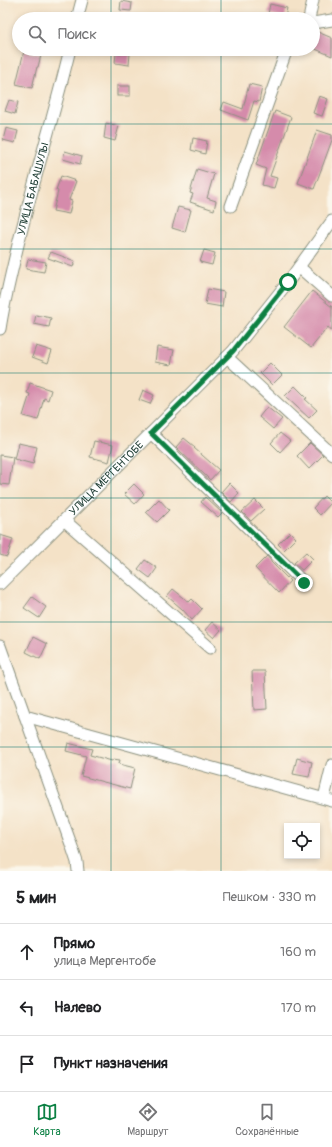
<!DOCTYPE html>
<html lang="ru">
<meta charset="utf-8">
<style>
body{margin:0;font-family:Pangolin,sans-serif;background:#f6f6f6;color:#202124}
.controls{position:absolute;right:12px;bottom:12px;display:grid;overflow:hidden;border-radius:0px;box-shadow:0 2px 6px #0003}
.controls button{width:36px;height:36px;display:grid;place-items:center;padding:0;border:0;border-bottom:1px solid #e0e0e0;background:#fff;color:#202124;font:20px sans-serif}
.stop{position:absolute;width:12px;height:12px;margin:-9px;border:3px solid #0b8043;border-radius:50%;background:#fff}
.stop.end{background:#0b8043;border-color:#fff;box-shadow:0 1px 4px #0008}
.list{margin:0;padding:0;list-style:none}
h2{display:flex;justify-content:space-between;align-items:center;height:52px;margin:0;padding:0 16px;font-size:17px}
h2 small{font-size:13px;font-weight:400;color:#757577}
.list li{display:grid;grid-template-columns:26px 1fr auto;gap:12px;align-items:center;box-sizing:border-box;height:56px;padding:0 16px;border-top:1px solid #e0e0e0}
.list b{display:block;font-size:15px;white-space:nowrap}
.list p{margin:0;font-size:13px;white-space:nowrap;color:#757577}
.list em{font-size:13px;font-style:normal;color:#757577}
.icon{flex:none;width:22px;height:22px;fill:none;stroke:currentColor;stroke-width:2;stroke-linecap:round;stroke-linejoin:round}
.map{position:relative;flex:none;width:332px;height:871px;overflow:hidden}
.search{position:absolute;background:#fff;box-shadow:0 2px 6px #0003;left:12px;right:12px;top:12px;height:44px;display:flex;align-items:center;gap:10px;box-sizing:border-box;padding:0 14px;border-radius:22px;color:#757577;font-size:15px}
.sheet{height:220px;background:#fff}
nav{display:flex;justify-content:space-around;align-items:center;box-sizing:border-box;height:56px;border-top:1px solid #e0e0e0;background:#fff;font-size:11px;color:#757577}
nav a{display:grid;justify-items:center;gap:2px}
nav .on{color:#0b8043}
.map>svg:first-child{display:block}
.building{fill:#d58bab}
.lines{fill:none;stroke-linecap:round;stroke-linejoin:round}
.minor-casing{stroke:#8a907e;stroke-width:13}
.minor{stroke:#fff;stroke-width:11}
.route{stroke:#0b8043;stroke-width:5}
.grid{fill:none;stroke:#0f766e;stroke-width:1;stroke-opacity:0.55}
.labels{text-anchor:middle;stroke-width:3;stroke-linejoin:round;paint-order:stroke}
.street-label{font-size:11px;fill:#1f3d34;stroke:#fbf7ec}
</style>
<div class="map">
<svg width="332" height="871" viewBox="0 0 332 871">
<rect width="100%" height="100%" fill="#fbf7ec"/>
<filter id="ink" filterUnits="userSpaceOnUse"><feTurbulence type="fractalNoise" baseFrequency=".025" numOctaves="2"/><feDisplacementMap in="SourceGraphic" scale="8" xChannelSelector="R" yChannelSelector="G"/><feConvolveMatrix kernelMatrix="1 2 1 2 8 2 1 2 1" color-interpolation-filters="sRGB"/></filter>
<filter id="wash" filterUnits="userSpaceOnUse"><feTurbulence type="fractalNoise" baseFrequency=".012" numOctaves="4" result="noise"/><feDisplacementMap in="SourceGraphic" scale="16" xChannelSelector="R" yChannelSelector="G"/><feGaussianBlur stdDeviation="0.9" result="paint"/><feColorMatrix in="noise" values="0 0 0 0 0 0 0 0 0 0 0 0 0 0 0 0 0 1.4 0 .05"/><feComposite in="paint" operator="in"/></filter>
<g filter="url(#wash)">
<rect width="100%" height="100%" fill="#f4e2c7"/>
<g id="blocks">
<g class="building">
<path d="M 121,1 L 132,3 L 131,11 L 120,10 Z"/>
<path d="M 270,4 L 287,8 L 285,17 L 268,14 Z"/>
<path d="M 313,30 L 332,38 L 332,56 L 313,48 Z"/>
<path d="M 24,51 L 41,55 L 38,67 L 37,67 L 32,88 L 16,84 Z"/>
<path d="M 116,53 L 130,54 L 129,65 L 115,63 Z"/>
<path d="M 249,84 L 262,87 L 259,102 L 254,101 L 248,120 L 221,110 L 224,102 L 243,109 Z"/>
<rect x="117" y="86" width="13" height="10"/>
<path d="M 319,96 L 328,99 L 322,116 L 313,113 Z"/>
<path d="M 9,100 L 18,102 L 15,114 L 5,111 Z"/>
<path d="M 275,111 L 291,117 L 270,176 L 277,178 L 274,188 L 262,185 L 266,169 L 256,165 Z"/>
<path d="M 106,123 L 119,126 L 115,141 L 104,138 Z"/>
<path d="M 6,128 L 18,131 L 15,143 L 3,140 Z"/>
<path d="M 317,130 L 332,135 L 332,140 L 314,189 L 298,183 Z"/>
<path d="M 193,138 L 207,141 L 205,154 L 191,150 Z"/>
<path d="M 65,151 L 82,156 L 80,164 L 63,159 Z"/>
<path d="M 197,169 L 214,174 L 207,198 L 216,201 L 214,210 L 190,202 L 193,194 L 190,193 Z"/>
<path d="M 61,176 L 76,181 L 69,200 L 72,201 L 69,214 L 53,211 L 58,191 L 56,190 Z"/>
<path d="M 178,207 L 191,210 L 185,232 L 172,228 Z"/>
<path d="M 204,250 L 215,253 L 212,265 L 200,262 Z"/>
<path d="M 51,252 L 75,261 L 73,267 L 48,258 Z"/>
<path d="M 28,259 L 46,262 L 44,272 L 26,269 Z"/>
<path d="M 208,289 L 224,292 L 222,307 L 205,304 Z"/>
<path d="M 312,291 L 332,307 L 332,332 L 328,327 L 311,348 L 284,327 Z"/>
<path d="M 36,315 L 51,318 L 49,327 L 34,324 Z"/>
<path d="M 36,346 L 52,351 L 48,363 L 32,357 Z"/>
<path d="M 157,347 L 174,350 L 171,365 L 155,362 Z"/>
<path d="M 270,363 L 282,375 L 272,385 L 260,373 Z"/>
<path d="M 30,383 L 51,390 L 48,400 L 44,398 L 38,420 L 23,416 L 30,394 L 27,393 Z"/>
<path d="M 295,386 L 307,398 L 305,399 L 317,410 L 309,418 L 285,396 Z"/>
<path d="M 143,390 L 154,395 L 150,404 L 139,400 Z"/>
<path d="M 267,407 L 282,419 L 273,429 L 259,417 Z"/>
<path d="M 280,433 L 290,441 L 280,452 L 271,443 Z"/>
<path d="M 184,438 L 195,447 L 194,448 L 219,470 L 210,480 L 176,447 Z"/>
<path d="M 94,441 L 113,445 L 109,462 L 90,457 Z"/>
<path d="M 18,443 L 37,447 L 33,464 L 14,459 Z"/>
<path d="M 310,443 L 323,455 L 309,469 L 297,456 Z"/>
<path d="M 0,455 L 13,457 L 9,485 L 0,484 Z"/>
<path d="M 229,483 L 239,493 L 231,502 L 221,492 Z"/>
<path d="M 134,484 L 144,494 L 135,504 L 124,494 Z"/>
<path d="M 324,496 L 331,503 L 320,515 L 313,508 Z"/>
<path d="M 205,497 L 222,513 L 218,517 L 201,502 Z"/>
<path d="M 159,499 L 169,510 L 157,522 L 146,512 Z"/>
<path d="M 255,500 L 264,509 L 251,521 L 242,512 Z"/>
<path d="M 290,532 L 296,538 L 284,550 L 278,544 Z"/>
<path d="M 0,535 L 13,539 L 7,557 L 0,555 Z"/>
<path d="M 306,552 L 313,559 L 302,570 L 294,563 Z"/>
<path d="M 267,556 L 271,561 L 271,562 L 290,581 L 279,593 L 255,568 Z"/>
<path d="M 145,560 L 157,568 L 150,578 L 138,569 Z"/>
<path d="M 173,589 L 189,602 L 192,599 L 202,609 L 192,620 L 182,609 L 167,596 Z"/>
<path d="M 32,597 L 46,607 L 39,618 L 24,608 Z"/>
<path d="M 212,622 L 221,630 L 214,638 L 205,630 Z"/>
<path d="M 33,637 L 47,644 L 40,659 L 26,652 Z"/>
<path d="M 252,671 L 265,671 L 267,709 L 254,710 Z"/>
<path d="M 68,743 L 92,749 L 90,755 L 112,761 L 113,759 L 120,760 L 119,764 L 135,768 L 130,789 L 81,776 L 86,756 L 66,751 Z"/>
<path d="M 297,758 L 312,762 L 309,777 L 293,774 Z"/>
</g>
</g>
</g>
<g filter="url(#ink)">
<use href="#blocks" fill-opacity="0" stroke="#8a907e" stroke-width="1"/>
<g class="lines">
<defs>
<g id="minor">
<path d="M 77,19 L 82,0"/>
<path d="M 309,19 L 313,0"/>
<path d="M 313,23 L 332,20"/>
<path d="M 231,206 L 287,49"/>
<path d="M 299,267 L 332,296"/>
<path id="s1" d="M 0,329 C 4,302 11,275 17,249 C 33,182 54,116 70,49"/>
<path d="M 227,357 L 332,454"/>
<path d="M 151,433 L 304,583"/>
<path d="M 64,520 L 210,648"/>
<path id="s2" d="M 0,584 L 233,351 L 288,282 L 332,221"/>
<path d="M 0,646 L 25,716 L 332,801"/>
<path d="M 25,716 L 72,847 L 77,862 L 78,871"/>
<path d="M 324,798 L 332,765"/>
</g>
</defs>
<use href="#minor" class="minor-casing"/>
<use href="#minor" class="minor"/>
</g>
</g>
<g class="lines" filter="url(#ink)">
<path class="route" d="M 288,282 L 233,351 L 151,433 L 304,583"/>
</g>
<path class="grid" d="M 111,0 L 111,19M 221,0 L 221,19M 111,49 L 111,871M 221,49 L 221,871M 0,124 L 332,124M 0,249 L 332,249M 0,373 L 332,373M 0,498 L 332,498M 0,622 L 332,622M 0,747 L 332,747"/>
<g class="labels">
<g class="street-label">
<text dy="4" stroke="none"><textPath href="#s1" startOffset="144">УЛИЦА БАБАШУЛЫ</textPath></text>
<text dy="4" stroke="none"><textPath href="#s2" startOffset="150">УЛИЦА МЕРГЕНТОБЕ</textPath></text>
</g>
</g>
</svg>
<div class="controls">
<button><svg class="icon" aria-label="locate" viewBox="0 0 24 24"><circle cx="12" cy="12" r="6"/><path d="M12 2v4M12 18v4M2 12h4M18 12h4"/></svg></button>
</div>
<div class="stop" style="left:288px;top:282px"></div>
<div class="stop end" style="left:304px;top:583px"></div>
<div class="search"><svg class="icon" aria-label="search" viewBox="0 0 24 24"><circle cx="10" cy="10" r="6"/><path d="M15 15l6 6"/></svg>Поиск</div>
</div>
<section class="sheet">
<h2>5 мин<small>Пешком · 330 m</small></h2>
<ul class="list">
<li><svg class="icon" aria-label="ahead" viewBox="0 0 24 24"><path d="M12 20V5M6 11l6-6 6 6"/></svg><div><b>Прямо</b><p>улица Мергентобе</p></div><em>160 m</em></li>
<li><svg class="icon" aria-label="left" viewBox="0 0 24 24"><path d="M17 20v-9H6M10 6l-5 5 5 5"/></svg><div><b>Налево</b></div><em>170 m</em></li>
<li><svg class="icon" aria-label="arrive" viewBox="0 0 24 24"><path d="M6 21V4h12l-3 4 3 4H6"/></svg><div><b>Пункт назначения</b></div></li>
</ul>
</section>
<nav>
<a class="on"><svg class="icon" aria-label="map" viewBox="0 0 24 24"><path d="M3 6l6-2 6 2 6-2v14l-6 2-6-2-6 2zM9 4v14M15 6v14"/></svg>Карта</a>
<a><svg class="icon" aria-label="directions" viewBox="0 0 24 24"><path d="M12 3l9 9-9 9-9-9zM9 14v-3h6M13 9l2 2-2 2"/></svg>Маршрут</a>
<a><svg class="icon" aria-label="saved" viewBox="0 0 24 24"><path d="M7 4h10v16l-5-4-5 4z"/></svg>Сохранённые</a>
</nav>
